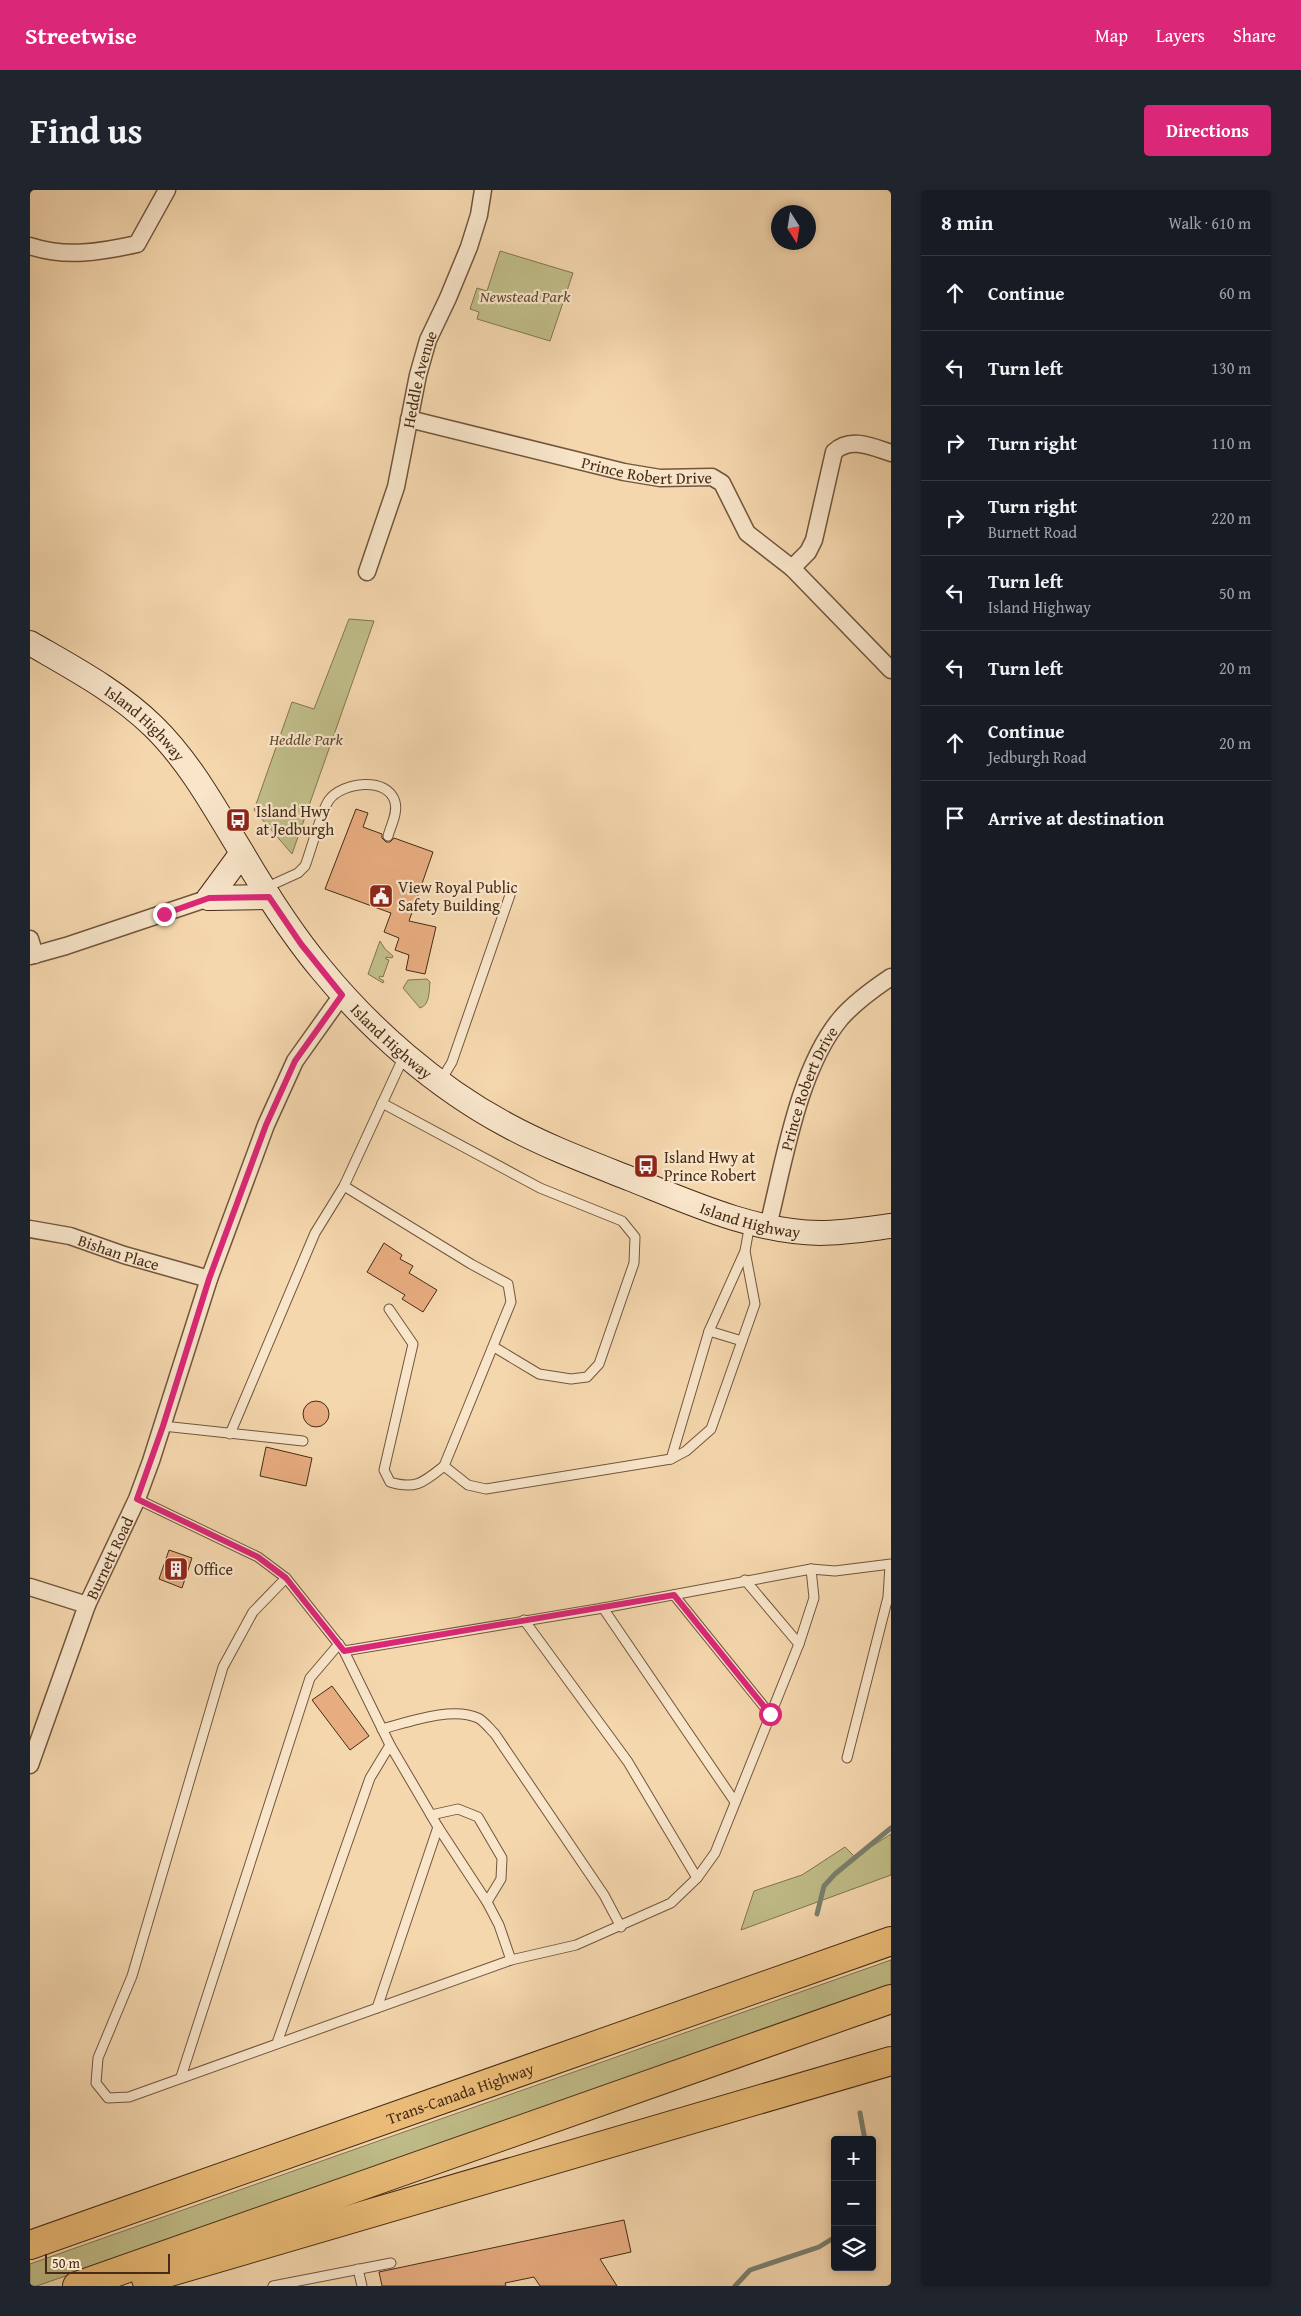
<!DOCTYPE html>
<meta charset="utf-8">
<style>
body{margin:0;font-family:"Gentium Book Plus",serif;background:#20242c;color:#f1f3f6}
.controls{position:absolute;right:15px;bottom:15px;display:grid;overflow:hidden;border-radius:5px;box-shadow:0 2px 8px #0003}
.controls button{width:45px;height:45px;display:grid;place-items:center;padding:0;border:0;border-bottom:1px solid #363941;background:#171b24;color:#f1f3f6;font:25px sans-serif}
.compass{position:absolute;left:741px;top:15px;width:45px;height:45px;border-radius:50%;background:#171b24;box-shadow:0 2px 8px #0003;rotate:168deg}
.scale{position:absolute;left:15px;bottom:12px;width:125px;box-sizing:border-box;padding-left:5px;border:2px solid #472b16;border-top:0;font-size:14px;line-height:18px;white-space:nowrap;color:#472b16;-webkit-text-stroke:4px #f8e5ca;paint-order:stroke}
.stop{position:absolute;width:15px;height:15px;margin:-11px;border:4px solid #db2777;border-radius:50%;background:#fff}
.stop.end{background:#db2777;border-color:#fff;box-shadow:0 1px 5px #0008}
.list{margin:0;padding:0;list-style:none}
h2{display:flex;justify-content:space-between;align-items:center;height:65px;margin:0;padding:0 20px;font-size:21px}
h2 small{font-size:16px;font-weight:400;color:#9ea1a6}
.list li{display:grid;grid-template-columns:32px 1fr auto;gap:15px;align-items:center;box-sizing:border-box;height:75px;padding:0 20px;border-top:1px solid #363941}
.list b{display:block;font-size:19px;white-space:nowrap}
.list p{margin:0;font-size:16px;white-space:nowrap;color:#9ea1a6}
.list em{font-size:16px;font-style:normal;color:#9ea1a6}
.icon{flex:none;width:28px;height:28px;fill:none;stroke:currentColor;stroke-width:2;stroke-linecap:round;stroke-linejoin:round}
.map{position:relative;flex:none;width:861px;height:2096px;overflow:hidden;border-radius:5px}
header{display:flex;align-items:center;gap:30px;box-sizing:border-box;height:70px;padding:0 25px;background:#db2777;color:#fff}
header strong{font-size:24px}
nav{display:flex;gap:28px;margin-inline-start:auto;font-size:18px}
.intro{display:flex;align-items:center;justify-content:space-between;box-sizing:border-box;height:120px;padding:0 30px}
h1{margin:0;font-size:35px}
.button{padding:12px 22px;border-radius:5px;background:#db2777;color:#fff;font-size:18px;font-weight:700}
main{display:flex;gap:30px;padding:0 30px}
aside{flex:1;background:#171b24;border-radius:5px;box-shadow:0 2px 8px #0003}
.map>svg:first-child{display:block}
.green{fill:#c0bd88;stroke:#84744f}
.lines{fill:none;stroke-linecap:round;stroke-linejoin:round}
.stream{stroke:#7a816f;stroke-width:5}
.building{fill:#e7ac80;stroke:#472b16}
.lane-casing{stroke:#72563c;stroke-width:11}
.street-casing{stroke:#72563c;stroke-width:19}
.secondary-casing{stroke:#472b16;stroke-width:26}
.highway-casing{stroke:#472b16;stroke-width:30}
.lane{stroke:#f8e5ca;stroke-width:9}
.street{stroke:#f8e5ca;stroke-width:16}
.secondary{stroke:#f8e5ca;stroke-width:24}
.highway{stroke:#eabc77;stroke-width:28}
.route{stroke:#db2777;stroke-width:6}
.labels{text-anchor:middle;stroke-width:4.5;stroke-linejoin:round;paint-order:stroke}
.park-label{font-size:16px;font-style:italic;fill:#5f482d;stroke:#f8e5ca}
.street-label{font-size:16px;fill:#472b16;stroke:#f8e5ca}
.poi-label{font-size:16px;fill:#472b16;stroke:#f8e5ca;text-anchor:start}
</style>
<header>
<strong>Streetwise</strong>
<nav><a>Map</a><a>Layers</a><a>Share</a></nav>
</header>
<div class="intro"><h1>Find us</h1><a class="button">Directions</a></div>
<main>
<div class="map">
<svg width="861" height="2096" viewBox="0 0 861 2096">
<rect width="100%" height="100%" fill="#f5d7ae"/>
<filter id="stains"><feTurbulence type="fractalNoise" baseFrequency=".004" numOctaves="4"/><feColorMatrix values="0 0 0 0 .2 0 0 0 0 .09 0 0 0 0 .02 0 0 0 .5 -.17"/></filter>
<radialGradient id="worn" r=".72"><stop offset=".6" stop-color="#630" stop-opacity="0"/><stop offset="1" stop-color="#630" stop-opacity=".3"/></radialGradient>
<g class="green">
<path d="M 470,61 L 543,83 L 520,151 L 447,129 L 449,122 L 440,119 L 447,98 L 457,101 Z"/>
<path d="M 319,429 L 344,431 L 262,664 L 224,620 L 262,512 L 284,519 Z"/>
<path d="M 350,751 L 355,759 L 363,766 L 362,768 L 356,767 L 356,769 L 359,770 L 353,787 L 350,786 L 349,788 L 354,791 L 353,793 L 338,784 Z"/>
<path d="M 397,789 L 400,792 C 399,801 400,815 390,818 L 373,798 L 378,790 Z"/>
<path d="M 861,1644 L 861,1685 L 711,1740 L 724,1701 L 772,1685 L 815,1657 L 825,1667 Z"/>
<path d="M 861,1770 L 861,1795 L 7,2096 L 0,2096 L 0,2074 Z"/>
</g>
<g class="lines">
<g class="stream">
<path d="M 787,1724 L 794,1696 L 805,1684 L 861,1638"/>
<path d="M 830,1923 L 835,1950"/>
<path d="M 842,1984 L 842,1986"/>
<path d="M 705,2096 L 720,2080 L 789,2057 L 805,2047"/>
</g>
</g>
<g class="building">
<path d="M 326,619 L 338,623 L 333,637 L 352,644 L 352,648 L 356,652 L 360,652 L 364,648 L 403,662 L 379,731 L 406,737 L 395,784 L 376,780 L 379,765 L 365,760 L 369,748 L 354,742 L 361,723 L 295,699 Z"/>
<path d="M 354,1053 L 372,1065 L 370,1069 L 383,1076 L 379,1083 L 407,1100 L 393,1122 L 372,1109 L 375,1105 L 337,1082 Z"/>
<circle cx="286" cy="1224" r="13"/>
<path d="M 236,1257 L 282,1268 L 276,1296 L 230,1286 Z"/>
<path d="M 139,1360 L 162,1368 L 152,1398 L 129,1389 Z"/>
<path d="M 302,1496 L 339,1546 L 320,1560 L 282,1510 Z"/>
<path d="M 594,2030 L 601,2062 L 570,2069 L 587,2096 L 510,2096 L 504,2087 L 475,2093 L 476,2096 L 352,2096 L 349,2082 Z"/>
</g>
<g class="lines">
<defs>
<g id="lane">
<path d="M 235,698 L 268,683 L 275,676 C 281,661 291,621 299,610 C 312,592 358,586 365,612 C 368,623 361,635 358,646"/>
<path d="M 410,892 L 422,872 L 480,705"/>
<path d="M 352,913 L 510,998 L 592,1031 L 605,1047 L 604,1073 L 569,1174 L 557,1187 L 541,1189 L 509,1184 L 464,1157"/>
<path d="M 314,996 L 441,1074 L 478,1094 L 481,1112 L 414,1276 C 394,1292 386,1300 360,1292 L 354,1280 L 383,1154 L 359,1119"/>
<path d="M 679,1141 L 712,1151"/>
<path d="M 133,1236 L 273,1251"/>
<path d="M 200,1244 L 285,1043 L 314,996 L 374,866"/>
<path d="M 641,1269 L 679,1141 L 715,1061 L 720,1033"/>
<path d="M 414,1276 L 438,1295 L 456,1299 L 641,1269 L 656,1261 L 681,1239 L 712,1151 L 725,1114 L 715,1061"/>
<path d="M 107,1309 L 228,1367 L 256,1388 L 314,1461 L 360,1555 L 408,1637 L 347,1818"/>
<path d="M 256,1388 L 223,1422 L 193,1477 L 102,1786 L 68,1868 L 66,1893 L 78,1908 L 99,1907 L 481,1770 L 546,1755 L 641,1713 L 667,1688 L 685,1663 L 769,1454 L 784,1408 L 781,1379"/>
<path d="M 715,1390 L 769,1454"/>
<path d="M 644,1405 L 740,1524"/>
<path d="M 573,1418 L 705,1612"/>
<path d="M 494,1430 L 598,1572 L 667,1688"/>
<path d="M 314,1461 L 573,1418 L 781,1379 L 805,1381 L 861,1374"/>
<path d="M 352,1539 C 379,1532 422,1516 448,1528 C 454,1531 460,1539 465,1544 L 574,1705 L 591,1737"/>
<path d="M 817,1568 L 858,1407 L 860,1375"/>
<path d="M 401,1625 L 428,1619 L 448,1627 L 472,1668 L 471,1689 L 457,1712"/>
<path d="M 408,1637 L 457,1712 L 469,1735 L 481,1770"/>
<path d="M 247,1853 L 340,1588 L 360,1555"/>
<path d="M 151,1887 L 280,1488 L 309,1454"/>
<path d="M 328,2079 L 332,2096"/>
<path d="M 243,2096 L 361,2073"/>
</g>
<g id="street">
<path d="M 0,56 C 36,68 71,62 107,54 L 137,0"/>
<path id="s1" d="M 379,229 L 594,282 L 630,288 L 682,287 L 692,293 L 717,343 L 762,378 L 861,480"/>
<path d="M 762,378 L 778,362 L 784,350 L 804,262 C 820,246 843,257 861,263"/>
<path id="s2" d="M 337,382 L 366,297 L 388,185 L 398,150 L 418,108 L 439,57 L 449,25 L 453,0"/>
<path d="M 0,749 L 5,765"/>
<path d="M 0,766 L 36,756 L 179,708"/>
<path id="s3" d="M 738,1036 C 754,973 768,879 811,828 C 826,811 843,799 861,787"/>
<path id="s4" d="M 0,1039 L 40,1046 L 94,1065 L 179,1089"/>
<path d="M 0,1397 L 57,1415"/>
<path id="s5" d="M 0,1575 L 57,1415 L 107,1309 L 121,1271 L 179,1089 L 236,935 L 265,871 L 312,805"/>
</g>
<g id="secondary">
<path id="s6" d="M 0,453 C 43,478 87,501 123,536 C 160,572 184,617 211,661 C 235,702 261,743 291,779 C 340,839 406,897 475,934 C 515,956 558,972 601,989 C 661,1013 724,1042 790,1043 C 814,1043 838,1039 861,1036"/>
<path d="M 179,708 L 239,707"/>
<path d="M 179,708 L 212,663"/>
</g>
<g id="highway">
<path id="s7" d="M 0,2055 L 861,1751"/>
<path d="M 116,2089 L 861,1871"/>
<path d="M 47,2096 L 861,1809"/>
</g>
</defs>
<use href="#lane" class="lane-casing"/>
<use href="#street" class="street-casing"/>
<use href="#secondary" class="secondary-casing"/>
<use href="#highway" class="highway-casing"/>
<use href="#lane" class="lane"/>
<use href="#street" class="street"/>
<use href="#secondary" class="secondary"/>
<use href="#highway" class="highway"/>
</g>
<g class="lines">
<path class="route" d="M 134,724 L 179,708 L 239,707 L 271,754 L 312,805 L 265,871 L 236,935 L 179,1089 L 133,1236 L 107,1309 L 228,1367 L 256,1388 L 314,1461 L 644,1405 L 740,1524"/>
</g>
<defs>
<symbol id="bus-square" viewBox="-11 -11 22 22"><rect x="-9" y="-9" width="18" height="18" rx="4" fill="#8f2418" stroke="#f8e5ca"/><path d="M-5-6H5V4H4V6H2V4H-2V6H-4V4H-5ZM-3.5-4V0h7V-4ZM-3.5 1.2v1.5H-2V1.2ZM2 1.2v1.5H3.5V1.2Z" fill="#fff"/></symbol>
<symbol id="civic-square" viewBox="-11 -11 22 22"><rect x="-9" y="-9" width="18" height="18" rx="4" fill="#8f2418" stroke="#f8e5ca"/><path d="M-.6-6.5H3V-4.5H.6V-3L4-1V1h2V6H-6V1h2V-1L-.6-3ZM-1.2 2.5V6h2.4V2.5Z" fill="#fff"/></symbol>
<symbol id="building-square" viewBox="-11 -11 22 22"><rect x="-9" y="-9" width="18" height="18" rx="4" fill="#8f2418" stroke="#f8e5ca"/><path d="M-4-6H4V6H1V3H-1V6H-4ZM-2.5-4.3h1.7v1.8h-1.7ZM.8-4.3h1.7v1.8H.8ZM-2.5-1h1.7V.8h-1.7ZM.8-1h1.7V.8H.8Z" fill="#fff"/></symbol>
</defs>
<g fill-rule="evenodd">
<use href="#bus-square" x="194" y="616" width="28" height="28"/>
<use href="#civic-square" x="337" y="692" width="28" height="28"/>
<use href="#bus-square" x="602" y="962" width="28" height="28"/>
<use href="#building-square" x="132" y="1365" width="28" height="28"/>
</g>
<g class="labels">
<g class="park-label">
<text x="495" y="112">Newstead Park</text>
<text x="276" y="555">Heddle Park</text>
</g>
<g class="street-label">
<text dy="6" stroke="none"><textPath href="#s2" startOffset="200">Heddle Avenue</textPath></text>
<text dy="6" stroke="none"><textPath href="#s1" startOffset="244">Prince Robert Drive</textPath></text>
<text dy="6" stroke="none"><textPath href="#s6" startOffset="141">Island Highway</textPath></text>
<text dy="6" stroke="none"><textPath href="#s6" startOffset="546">Island Highway</textPath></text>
<text dy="6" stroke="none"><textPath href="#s3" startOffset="144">Prince Robert Drive</textPath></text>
<text dy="6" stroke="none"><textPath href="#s6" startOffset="951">Island Highway</textPath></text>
<text dy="6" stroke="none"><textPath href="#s4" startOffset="92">Bishan Place</textPath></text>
<text dy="6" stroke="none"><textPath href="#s5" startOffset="222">Burnett Road</textPath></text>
<text dy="6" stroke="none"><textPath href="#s7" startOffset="456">Trans-Canada Highway</textPath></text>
</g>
<g class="poi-label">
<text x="226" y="627">Island Hwy<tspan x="226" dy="18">at Jedburgh</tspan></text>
<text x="368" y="703">View Royal Public<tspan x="368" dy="18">Safety Building</tspan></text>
<text x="634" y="973">Island Hwy at<tspan x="634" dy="18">Prince Robert</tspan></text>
<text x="164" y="1385">Office</text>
</g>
</g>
<rect width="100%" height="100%" filter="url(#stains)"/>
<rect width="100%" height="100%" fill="url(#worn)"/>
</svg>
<div class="controls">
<button>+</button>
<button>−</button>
<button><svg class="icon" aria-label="layers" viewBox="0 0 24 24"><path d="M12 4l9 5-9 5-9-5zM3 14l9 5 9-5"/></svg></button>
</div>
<svg class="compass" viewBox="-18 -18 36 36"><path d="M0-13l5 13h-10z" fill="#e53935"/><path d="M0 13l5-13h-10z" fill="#9ea1a6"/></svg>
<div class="scale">50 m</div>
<div class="stop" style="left:740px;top:1524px"></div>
<div class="stop end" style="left:134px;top:724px"></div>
</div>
<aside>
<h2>8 min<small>Walk · 610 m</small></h2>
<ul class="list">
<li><svg class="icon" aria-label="ahead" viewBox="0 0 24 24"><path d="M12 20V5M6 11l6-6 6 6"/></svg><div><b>Continue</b></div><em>60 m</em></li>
<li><svg class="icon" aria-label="left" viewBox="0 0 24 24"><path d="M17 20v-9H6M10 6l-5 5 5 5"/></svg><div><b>Turn left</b></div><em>130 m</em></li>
<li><svg class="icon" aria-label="right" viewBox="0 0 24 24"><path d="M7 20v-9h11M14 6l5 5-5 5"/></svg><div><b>Turn right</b></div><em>110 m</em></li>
<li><svg class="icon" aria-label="right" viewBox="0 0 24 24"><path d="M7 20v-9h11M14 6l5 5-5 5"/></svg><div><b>Turn right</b><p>Burnett Road</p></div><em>220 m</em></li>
<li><svg class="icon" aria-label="left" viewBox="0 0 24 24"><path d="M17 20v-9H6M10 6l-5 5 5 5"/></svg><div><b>Turn left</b><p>Island Highway</p></div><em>50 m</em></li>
<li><svg class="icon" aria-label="left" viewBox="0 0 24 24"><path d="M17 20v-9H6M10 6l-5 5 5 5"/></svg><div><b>Turn left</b></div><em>20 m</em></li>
<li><svg class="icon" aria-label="ahead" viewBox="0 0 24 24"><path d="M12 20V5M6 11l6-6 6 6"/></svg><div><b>Continue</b><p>Jedburgh Road</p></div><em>20 m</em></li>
<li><svg class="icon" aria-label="arrive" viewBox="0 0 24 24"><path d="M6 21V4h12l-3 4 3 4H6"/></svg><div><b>Arrive at destination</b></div></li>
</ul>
</aside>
</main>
